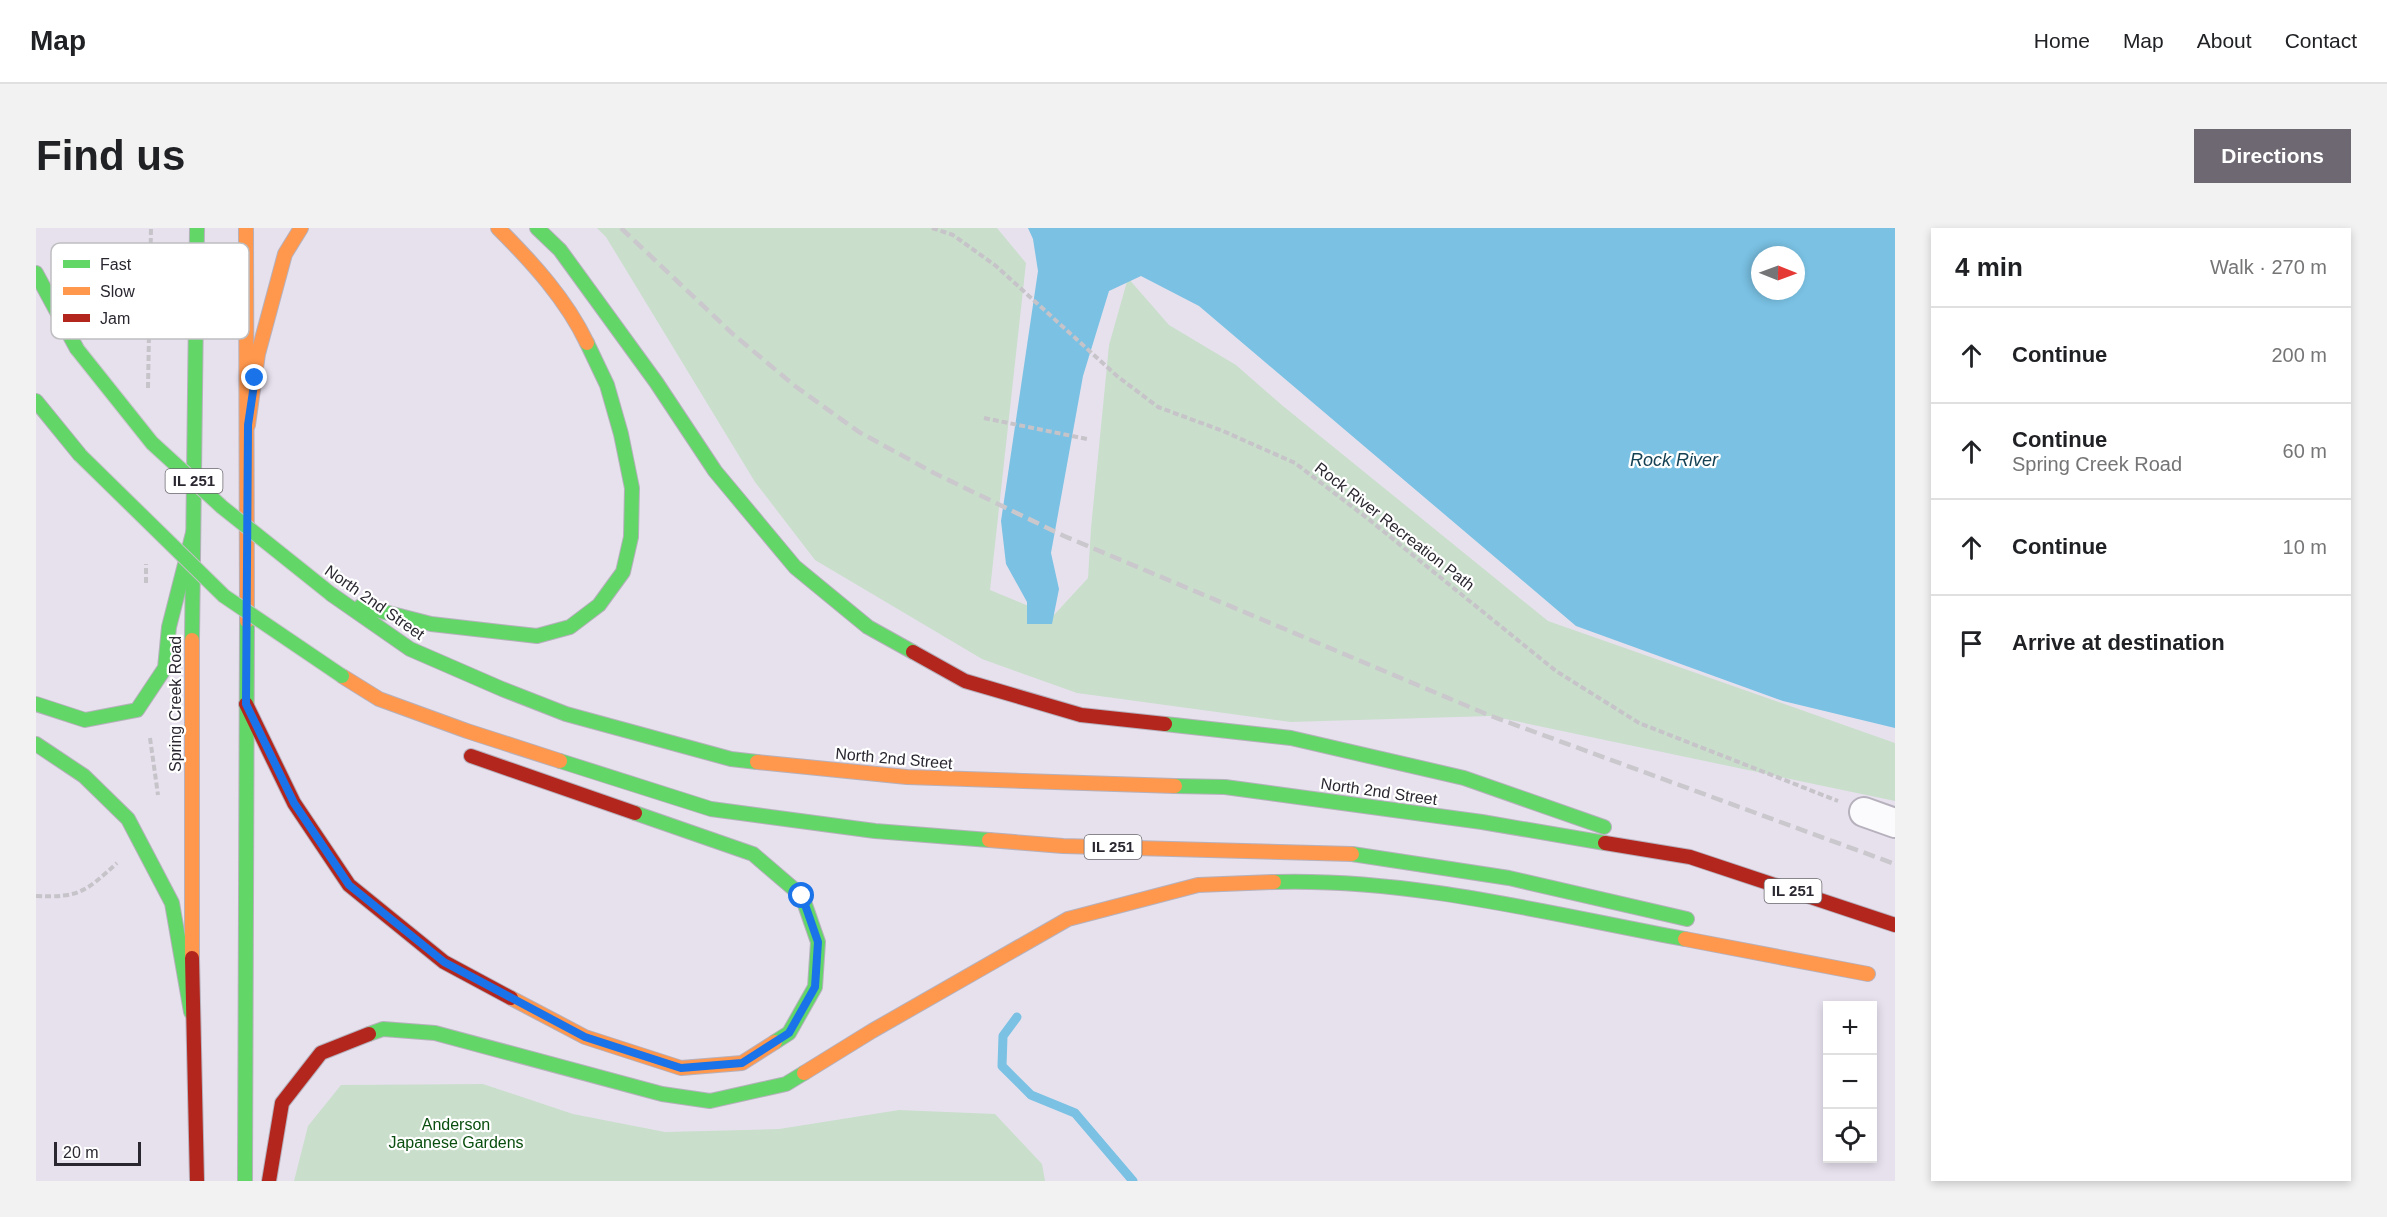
<!DOCTYPE html>
<meta charset="utf-8">
<style>
body{margin:0;font-family:Helvetica,sans-serif;background:#f2f2f2;color:#202124}
.controls{position:absolute;right:18px;bottom:18px;display:grid;overflow:hidden;border-radius:0px;box-shadow:0 3px 9px #0003}
.controls button{width:54px;height:54px;display:grid;place-items:center;padding:0;border:0;border-bottom:2px solid #e0e0e0;background:#fff;color:#202124;font:30px sans-serif}
.compass{position:absolute;left:1715px;top:18px;width:54px;height:54px;border-radius:50%;background:#fff;box-shadow:0 3px 9px #0003;rotate:91deg}
.scale{position:absolute;left:18px;bottom:15px;width:87px;box-sizing:border-box;padding-left:6px;border:3px solid #2b2730;border-top:0;font-size:16px;line-height:21px;white-space:nowrap;color:#2b2730;-webkit-text-stroke:4px #fff;paint-order:stroke}
.stop{position:absolute;width:18px;height:18px;margin:-14px;border:4px solid #1a73e8;border-radius:50%;background:#fff}
.stop.end{background:#1a73e8;border-color:#fff;box-shadow:0 2px 6px #0008}
.list{margin:0;padding:0;list-style:none}
h2{display:flex;justify-content:space-between;align-items:center;height:78px;margin:0;padding:0 24px;font-size:26px}
h2 small{font-size:20px;font-weight:400;color:#757577}
.list li{display:grid;grid-template-columns:39px 1fr auto;gap:18px;align-items:center;box-sizing:border-box;height:96px;padding:0 24px;border-top:2px solid #e0e0e0}
.list b{display:block;font-size:22px;white-space:nowrap}
.list p{margin:0;font-size:20px;white-space:nowrap;color:#757577}
.list em{font-size:20px;font-style:normal;color:#757577}
.icon{flex:none;width:33px;height:33px;fill:none;stroke:currentColor;stroke-width:2;stroke-linecap:round;stroke-linejoin:round}
.map{position:relative;flex:none;width:1859px;height:953px;overflow:hidden;border-radius:0px}
header{display:flex;align-items:center;gap:36px;box-sizing:border-box;height:84px;padding:0 30px;background:#fff;border-bottom:2px solid #e0e0e0}
header strong{font-size:28px}
nav{display:flex;gap:33px;margin-inline-start:auto;font-size:21px}
.intro{display:flex;align-items:center;justify-content:space-between;box-sizing:border-box;height:144px;padding:0 36px}
h1{margin:0;font-size:42px}
.button{padding:15px 27px;border-radius:0px;background:#6d6872;color:#fff;font-size:21px;font-weight:700}
main{display:flex;gap:36px;padding:0 36px}
aside{flex:1;background:#fff;border-radius:0px;box-shadow:0 3px 9px #0003}
.map>svg:first-child{display:block}
.green{fill:#cadecc}
.water{fill:#7ac1e3;fill-rule:evenodd}
.lines{fill:none;stroke-linecap:round;stroke-linejoin:round}
.stream{stroke:#7ac1e3;stroke-width:9}
.street-casing{stroke:#b6b1bc;stroke-width:32}
.fast-casing{stroke:#b6b1bc;stroke-width:16}
.slow-casing{stroke:#b6b1bc;stroke-width:16}
.jam-casing{stroke:#b6b1bc;stroke-width:16}
.path{stroke:#c6c3c9;stroke-width:4;stroke-dasharray:6 3;stroke-linecap:butt}
.street{stroke:#fbfafc;stroke-width:28}
.fast{stroke:#63d668;stroke-width:14}
.slow{stroke:#ff974d;stroke-width:14}
.jam{stroke:#b3261e;stroke-width:14}
.rail{stroke:#cac8cc;stroke-width:4.5;stroke-dasharray:12 6;stroke-linecap:butt}
.fast-bridge-casing{stroke:#c4c1c7;stroke-width:16;stroke-linecap:butt}
.fast-bridge{stroke:#63d668;stroke-width:14}
.route{stroke:#1a73e8;stroke-width:8}
.labels{text-anchor:middle;stroke-width:4.5;stroke-linejoin:round;paint-order:stroke}
.shield{fill:#fff;stroke:#6b686e;stroke-width:1.5}
.shield-label{font-size:15px;font-weight:bold;fill:#2b2730}
.street-label{font-size:16px;fill:#2b2730;stroke:#fff}
.park-label{font-size:16px;fill:#094e0e;stroke:#fff}
.water-label{font-size:18px;font-style:italic;fill:#154154;stroke:#fff}
.key{fill:#fff;stroke:#bfbec1;stroke-width:1.5}
.key-label{font-size:16px;fill:#2b2730}
</style>
<header>
<strong>Map</strong>
<nav><a>Home</a><a>Map</a><a>About</a><a>Contact</a></nav>
</header>
<div class="intro"><h1>Find us</h1><a class="button">Directions</a></div>
<main>
<div class="map">
<svg width="1859" height="953" viewBox="0 0 1859 953">
<rect width="100%" height="100%" fill="#e7e1ee"/>
<g class="green">
<path d="M 561,0 L 961,0 L 990,35 L 954,362 L 1017,388 L 1052,350 L 1055,300 L 1073,117 L 1092,50 L 1133,97 L 1200,137 L 1247,178 L 1512,393 L 1859,515 L 1859,573 L 1455,488 L 1255,494 L 1041,465 L 946,431 L 779,332 L 719,254 L 570,9 Z"/>
<path d="M 447,856 L 537,886 L 629,904 L 743,901 L 863,882 L 959,886 L 1006,936 L 1009,953 L 258,953 L 272,898 L 305,857 Z"/>
</g>
<path class="water" d="M 992,0 L 1859,0 L 1859,500 L 1747,473 L 1540,398 L 1163,78 L 1105,48 L 1073,63 L 1047,148 L 1015,325 L 1023,361 L 1016,396 L 991,396 L 991,374 L 970,336 L 965,293 L 1002,43 L 997,11 ZM 1724,27 L 1760,27 L 1760,63 L 1724,63 Z"/>
<g class="lines">
<path class="stream" d="M 981,789 L 967,808 L 966,838 L 995,867 L 1039,885 L 1097,953"/>
<defs>
<path id="street" d="M 1828,584 L 1859,595"/>
<g id="fast">
<path d="M 501,0 L 524,22 L 620,154 L 679,243 L 759,339 L 832,399 L 877,424"/>
<path d="M 0,45 L 41,121"/>
<path d="M 0,173 L 44,227"/>
<path d="M 295,366 L 374,421 L 466,461 L 530,486 L 695,531 L 721,534"/>
<path d="M 325,378 L 395,396 L 501,408 L 534,399 L 563,377 L 587,344 L 595,309 L 596,260 L 585,206 L 571,157 L 551,115"/>
<path d="M 156,412 L 161,0"/>
<path d="M 0,476 L 49,492 L 101,482 L 129,440 L 133,399 L 157,305"/>
<path d="M 1129,496 L 1255,510 L 1428,550 L 1568,599"/>
<path d="M 0,516 L 48,548 L 92,591 L 136,675 L 155,784"/>
<path d="M 524,533 L 675,581 L 839,603 L 953,612"/>
<path d="M 1139,558 L 1189,559 L 1446,594 L 1569,615"/>
<path d="M 599,585 L 717,626 L 766,668 L 782,714 L 779,759 L 753,805 L 739,814"/>
<path d="M 1316,626 L 1473,650 L 1651,691"/>
<path d="M 1238,654 C 1376,650 1514,686 1649,711"/>
<path d="M 333,806 L 347,801 L 399,805 L 626,866 L 674,873 L 750,856 L 768,845"/>
<path d="M 209,953 L 211,393"/>
</g>
<g id="slow">
<path d="M 210,0 L 211,393"/>
<path d="M 462,0 C 496,34 530,71 551,115"/>
<path d="M 212,197 L 222,126 L 249,26 L 265,0"/>
<path d="M 156,412 L 156,730"/>
<path d="M 306,448 L 343,471 L 431,503 L 524,533"/>
<path d="M 721,534 L 871,549 L 1139,558"/>
<path d="M 953,612 L 1027,618 L 1316,626"/>
<path d="M 1649,711 L 1832,746"/>
<path d="M 475,770 L 549,809 L 645,840 L 706,835 L 739,814"/>
<path d="M 768,845 L 836,803 L 1032,691 L 1162,657 L 1238,654"/>
</g>
<g id="jam">
<path d="M 877,424 L 929,453 L 1045,487 L 1129,496"/>
<path d="M 210,476 L 258,575 L 313,657 L 408,734 L 475,770"/>
<path d="M 435,528 L 599,585"/>
<path d="M 1569,615 L 1654,629 L 1859,697"/>
<path d="M 156,730 L 161,953"/>
<path d="M 233,953 L 246,875 L 285,825 L 333,806"/>
</g>
</defs>
<use href="#street" class="street-casing"/>
<use href="#fast" class="fast-casing"/>
<use href="#slow" class="slow-casing"/>
<use href="#jam" class="jam-casing"/>
<g class="path">
<path d="M 896,0 L 917,7 L 960,38 L 1081,148 L 1122,179 L 1187,203 L 1259,235 L 1331,290 L 1520,443 L 1603,495 L 1802,573"/>
<path d="M 112,160 L 115,0"/>
<path d="M 948,190 L 1051,211"/>
<path d="M 110,355 L 110,336"/>
<path d="M 114,510 L 122,567"/>
<path d="M 0,668 C 44,670 50,663 81,635"/>
</g>
<use href="#street" class="street"/>
<use href="#fast" class="fast"/>
<use href="#slow" class="slow"/>
<use href="#jam" class="jam"/>
<path class="rail" d="M 585,0 L 698,107 L 759,158 L 823,204 L 898,245 L 1028,308 L 1455,488 L 1859,636"/>
<defs>
<g id="fast-bridge">
<path d="M 41,121 L 116,215 L 186,279 L 295,366"/>
<path d="M 44,227 L 188,368 L 306,448"/>
</g>
</defs>
<use href="#fast-bridge" class="fast-bridge-casing"/>
<use href="#fast-bridge" class="fast-bridge"/>
</g>
<g class="lines">
<path class="route" d="M 219,150 L 212,197 L 210,476 L 258,575 L 313,657 L 408,734 L 549,809 L 645,840 L 706,835 L 753,805 L 779,759 L 782,714 L 766,668"/>
</g>
<g class="labels">
<g class="shield">
<rect x="129.5" y="241" width="57" height="24" rx="4.5"/>
<rect x="1048.5" y="607" width="57" height="24" rx="4.5"/>
<rect x="1728.5" y="651" width="57" height="24" rx="4.5"/>
</g>
<g class="shield-label">
<text x="158" y="258">IL 251</text>
<text x="1077" y="624">IL 251</text>
<text x="1757" y="668">IL 251</text>
</g>
<g class="street-label">
<text transform="translate(1359 298) rotate(38)" y="6">Rock River Recreation Path</text>
<text transform="translate(339 374) rotate(35)" y="6">North 2nd Street</text>
<text transform="translate(139 476) rotate(-90)" y="6">Spring Creek Road</text>
<text transform="translate(858 530) rotate(5)" y="6">North 2nd Street</text>
<text transform="translate(1343 563) rotate(8)" y="6">North 2nd Street</text>
</g>
<g class="park-label">
<text x="420" y="902">Anderson<tspan x="420" dy="18">Japanese Gardens</tspan></text>
</g>
<g class="water-label">
<text x="1638" y="238">Rock River</text>
</g>
</g>
<rect x="15" y="15" width="198" height="96" rx="9" class="key"/>
<rect x="27" y="32" width="27" height="8" fill="#63d668"/>
<rect x="27" y="59" width="27" height="8" fill="#ff974d"/>
<rect x="27" y="86" width="27" height="8" fill="#b3261e"/>
<g class="key-label">
<text x="64" y="42">Fast</text>
<text x="64" y="69">Slow</text>
<text x="64" y="96">Jam</text>
</g>
</svg>
<div class="controls">
<button>+</button>
<button>−</button>
<button><svg class="icon" aria-label="locate" viewBox="0 0 24 24"><circle cx="12" cy="12" r="6"/><path d="M12 2v4M12 18v4M2 12h4M18 12h4"/></svg></button>
</div>
<svg class="compass" viewBox="-18 -18 36 36"><path d="M0-13l5 13h-10z" fill="#e53935"/><path d="M0 13l5-13h-10z" fill="#757577"/></svg>
<div class="scale">20 m</div>
<div class="stop" style="left:766px;top:668px"></div>
<div class="stop end" style="left:219px;top:150px"></div>
</div>
<aside>
<h2>4 min<small>Walk · 270 m</small></h2>
<ul class="list">
<li><svg class="icon" aria-label="ahead" viewBox="0 0 24 24"><path d="M12 20V5M6 11l6-6 6 6"/></svg><div><b>Continue</b></div><em>200 m</em></li>
<li><svg class="icon" aria-label="ahead" viewBox="0 0 24 24"><path d="M12 20V5M6 11l6-6 6 6"/></svg><div><b>Continue</b><p>Spring Creek Road</p></div><em>60 m</em></li>
<li><svg class="icon" aria-label="ahead" viewBox="0 0 24 24"><path d="M12 20V5M6 11l6-6 6 6"/></svg><div><b>Continue</b></div><em>10 m</em></li>
<li><svg class="icon" aria-label="arrive" viewBox="0 0 24 24"><path d="M6 21V4h12l-3 4 3 4H6"/></svg><div><b>Arrive at destination</b></div></li>
</ul>
</aside>
</main>
